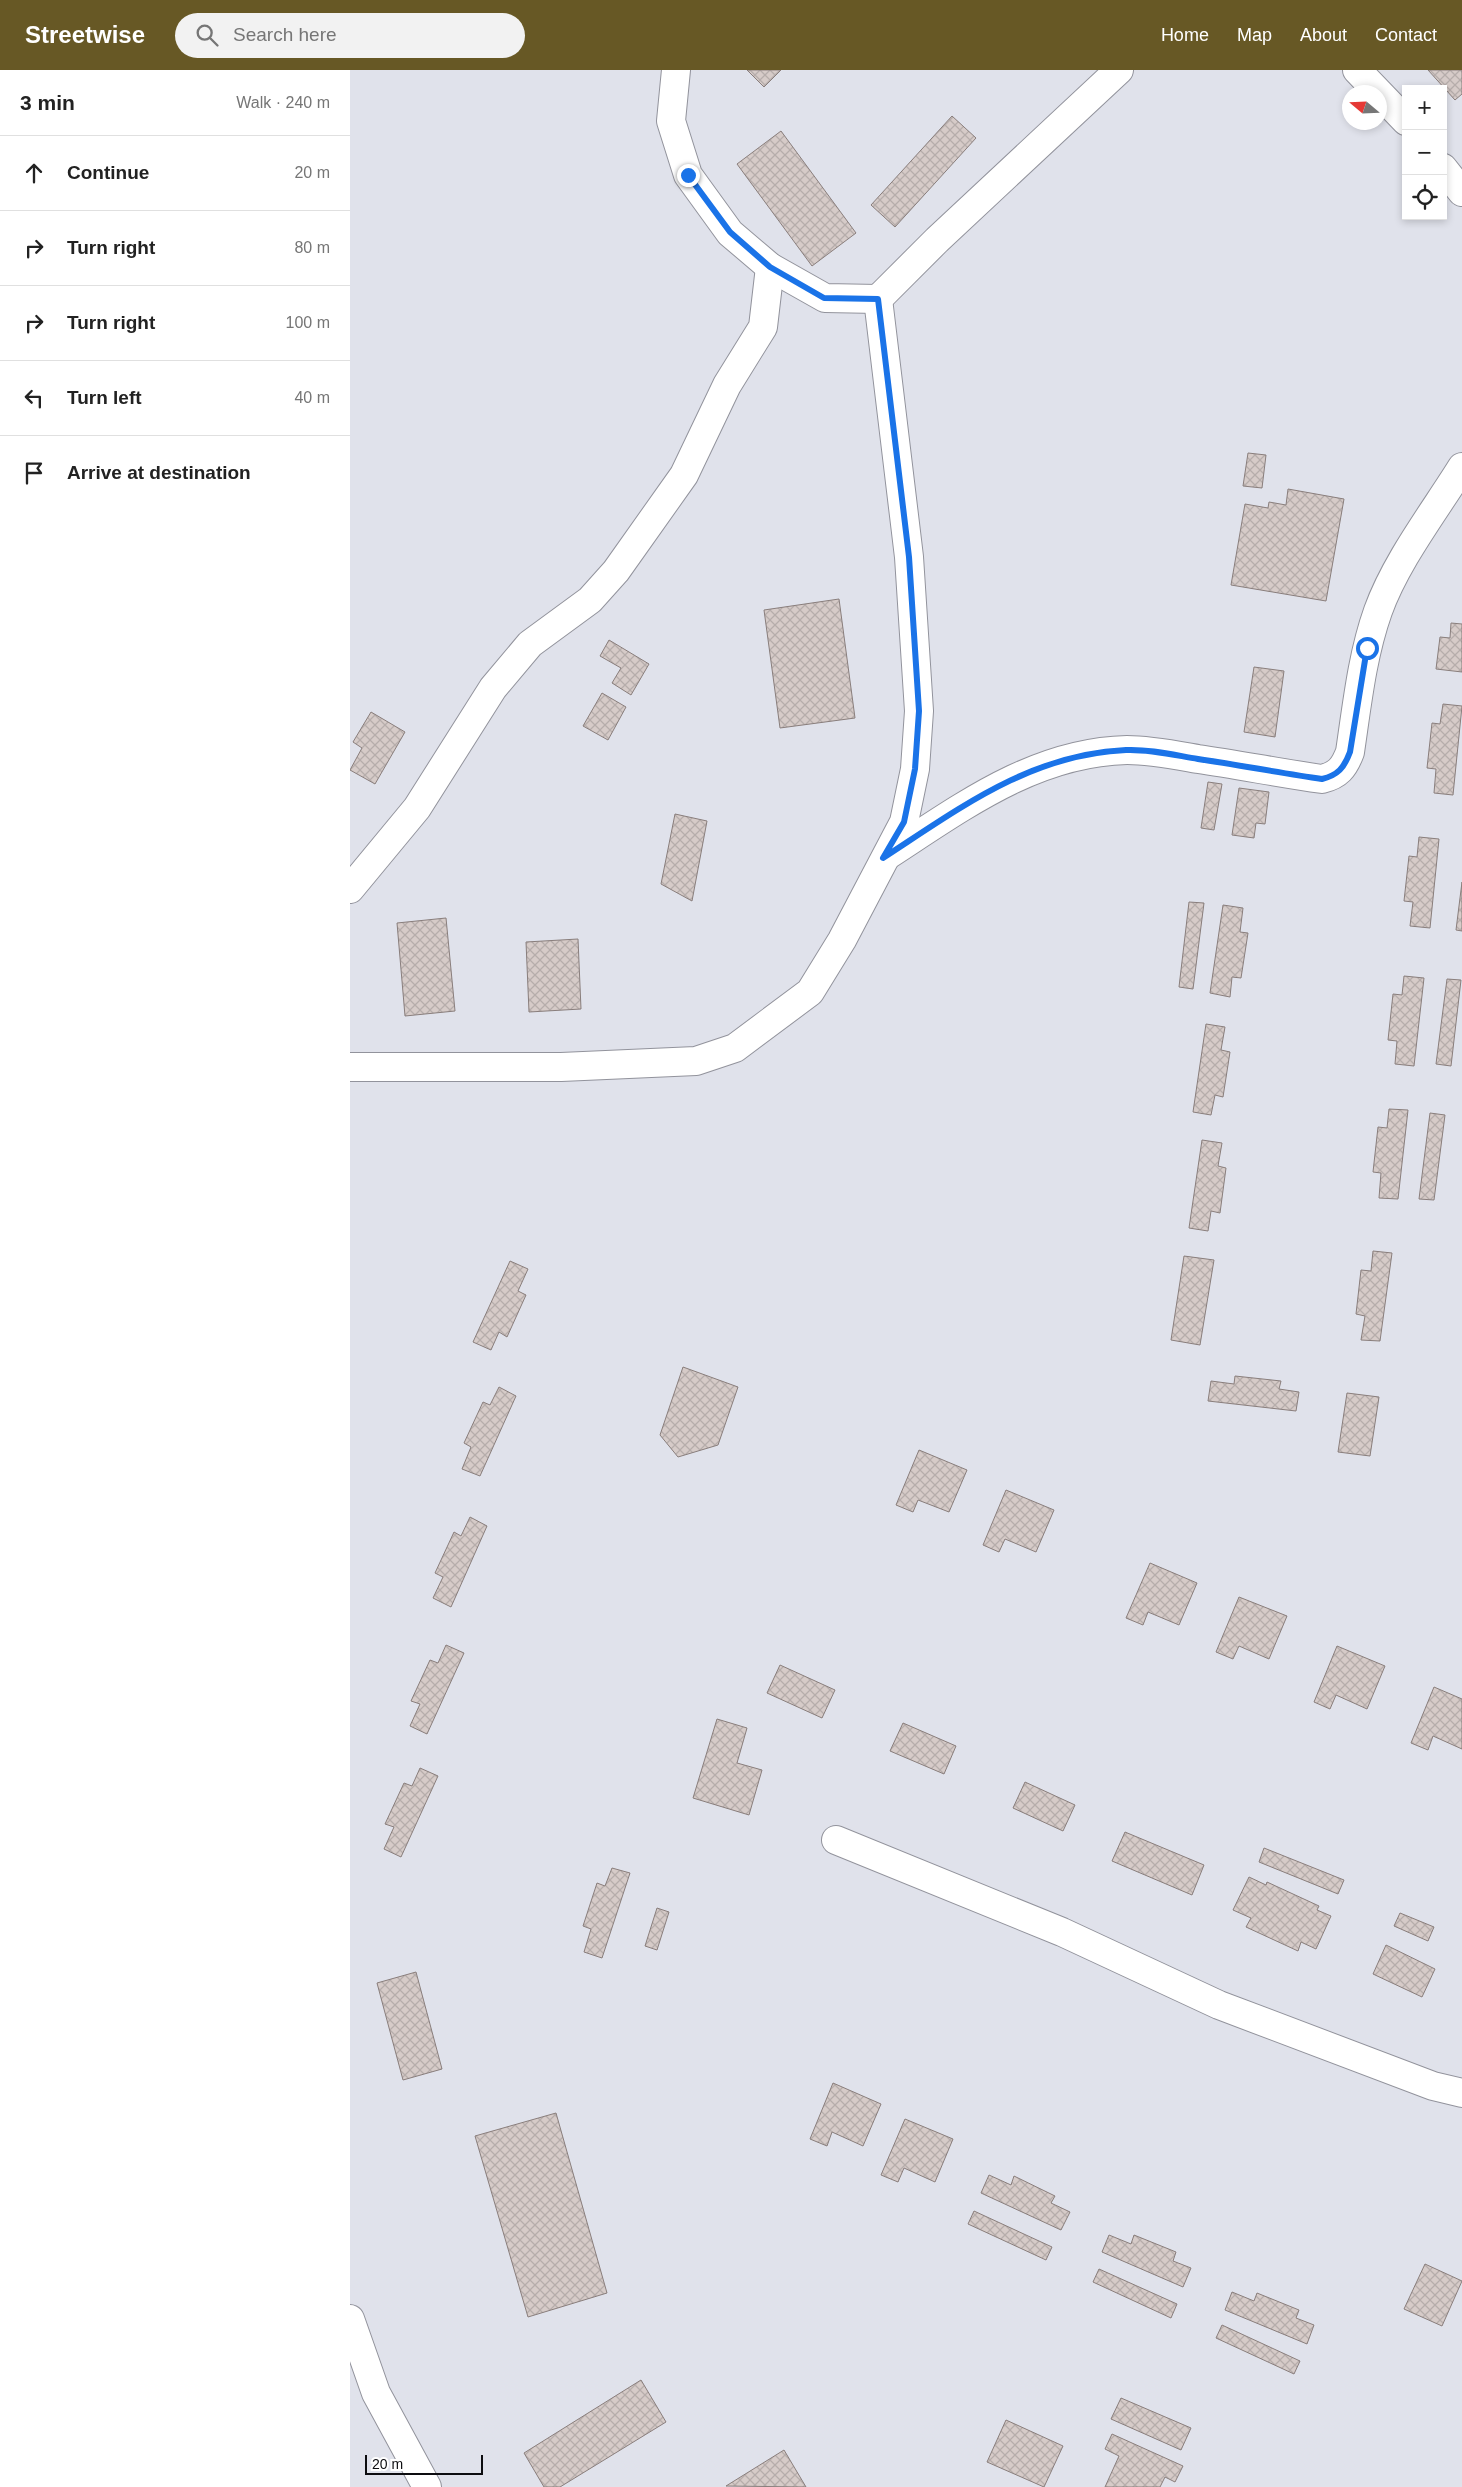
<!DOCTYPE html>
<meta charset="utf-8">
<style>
body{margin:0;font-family:Arial,sans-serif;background:#f2f2f2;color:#222}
.controls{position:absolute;right:15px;top:15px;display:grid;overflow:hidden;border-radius:0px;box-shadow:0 2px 8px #0003}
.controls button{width:45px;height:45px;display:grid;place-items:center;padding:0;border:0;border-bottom:1px solid #e0e0e0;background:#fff;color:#222;font:25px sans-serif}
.compass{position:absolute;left:992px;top:15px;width:45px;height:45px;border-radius:50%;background:#fff;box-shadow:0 2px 8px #0003;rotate:289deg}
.scale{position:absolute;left:15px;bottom:12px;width:118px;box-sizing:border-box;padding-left:5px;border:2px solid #0d0d10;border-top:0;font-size:14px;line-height:18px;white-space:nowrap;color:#0d0d10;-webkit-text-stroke:4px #fff;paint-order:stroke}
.stop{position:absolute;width:15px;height:15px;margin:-11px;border:4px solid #1a73e8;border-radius:50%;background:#fff}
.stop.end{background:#1a73e8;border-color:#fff;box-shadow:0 1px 5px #0008}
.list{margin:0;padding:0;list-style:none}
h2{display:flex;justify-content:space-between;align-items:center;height:65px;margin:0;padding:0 20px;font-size:21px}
h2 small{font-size:16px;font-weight:400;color:#767676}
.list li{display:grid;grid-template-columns:32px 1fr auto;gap:15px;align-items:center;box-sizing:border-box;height:75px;padding:0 20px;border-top:1px solid #e0e0e0}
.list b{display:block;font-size:19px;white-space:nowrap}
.list em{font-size:16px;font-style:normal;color:#767676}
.icon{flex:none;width:28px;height:28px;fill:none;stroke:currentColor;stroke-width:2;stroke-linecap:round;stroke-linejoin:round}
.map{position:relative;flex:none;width:1112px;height:2417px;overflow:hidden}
header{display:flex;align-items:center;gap:30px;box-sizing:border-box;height:70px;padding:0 25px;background:#675825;color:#fff}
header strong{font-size:24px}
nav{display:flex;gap:28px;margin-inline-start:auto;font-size:18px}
.search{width:350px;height:45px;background:#f2f2f2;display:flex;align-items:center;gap:12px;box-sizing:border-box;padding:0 18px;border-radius:28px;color:#767676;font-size:19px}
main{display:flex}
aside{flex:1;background:#fff}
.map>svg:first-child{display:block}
.building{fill:url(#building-cross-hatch);stroke:#897e7c}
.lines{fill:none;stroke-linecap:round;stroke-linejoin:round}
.minor-casing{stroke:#92939c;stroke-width:30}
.minor{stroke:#fff;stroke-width:28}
.route{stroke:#1a73e8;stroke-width:6}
</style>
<header>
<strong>Streetwise</strong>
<div class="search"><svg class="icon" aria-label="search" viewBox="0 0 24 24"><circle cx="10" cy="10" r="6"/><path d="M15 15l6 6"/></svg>Search here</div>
<nav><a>Home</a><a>Map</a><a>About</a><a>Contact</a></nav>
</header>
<main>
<aside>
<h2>3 min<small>Walk · 240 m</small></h2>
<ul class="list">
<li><svg class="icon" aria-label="ahead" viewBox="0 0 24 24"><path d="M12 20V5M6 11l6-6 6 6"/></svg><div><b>Continue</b></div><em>20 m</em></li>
<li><svg class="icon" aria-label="right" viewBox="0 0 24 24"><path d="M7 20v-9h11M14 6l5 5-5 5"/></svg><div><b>Turn right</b></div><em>80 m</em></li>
<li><svg class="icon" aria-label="right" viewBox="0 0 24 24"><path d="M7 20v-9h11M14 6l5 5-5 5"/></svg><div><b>Turn right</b></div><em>100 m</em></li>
<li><svg class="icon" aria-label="left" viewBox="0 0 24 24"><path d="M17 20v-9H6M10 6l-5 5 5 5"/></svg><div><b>Turn left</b></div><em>40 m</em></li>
<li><svg class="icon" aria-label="arrive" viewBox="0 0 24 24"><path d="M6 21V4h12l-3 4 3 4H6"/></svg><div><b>Arrive at destination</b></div></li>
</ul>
</aside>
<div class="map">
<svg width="1112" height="2417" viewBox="0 0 1112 2417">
<defs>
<pattern id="building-cross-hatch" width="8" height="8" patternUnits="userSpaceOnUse" patternTransform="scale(1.25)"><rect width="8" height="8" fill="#d6cbc8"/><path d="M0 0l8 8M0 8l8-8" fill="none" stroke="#b6adab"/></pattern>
</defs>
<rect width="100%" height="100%" fill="#e0e2eb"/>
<g class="building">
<path d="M 397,0 L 431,0 L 414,17 Z"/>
<path d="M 1078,0 L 1112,0 L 1112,24 L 1105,30 Z"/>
<path d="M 602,46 L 626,68 L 545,157 L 521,135 Z"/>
<path d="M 431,61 L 506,163 L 462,196 L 387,94 Z"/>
<path d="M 898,383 L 916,385 L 912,418 L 893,416 Z"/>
<path d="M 938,419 L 994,429 L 976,531 L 881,515 L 895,434 L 918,438 L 919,432 L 936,435 Z"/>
<path d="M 489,529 L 505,648 L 430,658 L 414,540 Z"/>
<path d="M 1101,553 L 1112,554 L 1112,602 L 1086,599 L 1090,567 L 1100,568 Z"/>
<path d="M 259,570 L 299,594 L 281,625 L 262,613 L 271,598 L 250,586 Z"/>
<path d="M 904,597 L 934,601 L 925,667 L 894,662 Z"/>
<path d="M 252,623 L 276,637 L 258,670 L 233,656 Z"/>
<path d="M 1093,634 L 1112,636 L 1103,725 L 1084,723 L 1086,699 L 1077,698 L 1082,653 L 1090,654 Z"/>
<path d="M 21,642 L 55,662 L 25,714 L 0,700 L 12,678 L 3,672 Z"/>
<path d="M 858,712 L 872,714 L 864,760 L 851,758 Z"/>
<path d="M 889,718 L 919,722 L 915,754 L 906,753 L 904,768 L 882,765 Z"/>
<path d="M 325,744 L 357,751 L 342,831 L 311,814 Z"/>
<path d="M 1069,767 L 1089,769 L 1080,858 L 1060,856 L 1063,832 L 1054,831 L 1059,786 L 1067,787 Z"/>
<path d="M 1112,812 L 1112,861 L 1106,860 Z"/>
<path d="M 839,832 L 854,833 L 843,919 L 829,917 Z"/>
<path d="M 873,835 L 893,838 L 890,862 L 898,863 L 891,908 L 882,907 L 880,927 L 860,923 Z"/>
<path d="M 96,848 L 105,941 L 55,946 L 47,853 Z"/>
<path d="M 228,869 L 231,939 L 179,942 L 176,872 Z"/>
<path d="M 1054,906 L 1074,908 L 1064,996 L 1045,994 L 1047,971 L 1038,970 L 1043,924 L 1052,925 Z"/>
<path d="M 1097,909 L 1111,910 L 1101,996 L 1086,994 Z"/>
<path d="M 856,954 L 875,957 L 871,980 L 880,982 L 873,1027 L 865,1025 L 861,1045 L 843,1042 Z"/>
<path d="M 1039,1039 L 1058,1040 L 1048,1129 L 1029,1128 L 1031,1103 L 1023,1102 L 1028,1057 L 1037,1058 Z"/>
<path d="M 1080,1043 L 1095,1045 L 1084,1130 L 1069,1129 Z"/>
<path d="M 852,1070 L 872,1073 L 868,1096 L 876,1098 L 870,1143 L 861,1141 L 858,1161 L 839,1158 Z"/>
<path d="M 1023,1181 L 1042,1183 L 1030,1271 L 1011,1270 L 1015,1246 L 1006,1244 L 1011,1200 L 1021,1201 Z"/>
<path d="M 834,1186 L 864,1190 L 850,1275 L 821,1270 Z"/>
<path d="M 160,1191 L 178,1199 L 168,1221 L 176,1225 L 157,1267 L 149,1262 L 141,1280 L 123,1272 Z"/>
<path d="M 333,1297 L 388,1317 L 368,1375 L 328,1387 L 310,1365 Z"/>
<path d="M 885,1306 L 931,1311 L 929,1319 L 949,1322 L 946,1341 L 858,1331 L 861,1311 L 884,1314 Z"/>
<path d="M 149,1317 L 166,1326 L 130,1406 L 112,1399 L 121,1377 L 114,1373 L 133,1332 L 140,1335 Z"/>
<path d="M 997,1323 L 1029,1327 L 1020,1386 L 988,1382 Z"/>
<path d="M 569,1380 L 617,1400 L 599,1442 L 568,1430 L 563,1442 L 546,1435 Z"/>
<path d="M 656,1420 L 704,1440 L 686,1482 L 655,1469 L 649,1482 L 633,1475 Z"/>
<path d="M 120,1447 L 137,1456 L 101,1537 L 83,1528 L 93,1507 L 85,1503 L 104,1462 L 111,1466 Z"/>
<path d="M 800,1493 L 847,1513 L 829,1555 L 798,1542 L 793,1555 L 776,1548 Z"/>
<path d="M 889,1527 L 937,1546 L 919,1589 L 889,1576 L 883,1589 L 866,1582 Z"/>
<path d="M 96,1575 L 114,1583 L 77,1664 L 60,1656 L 70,1634 L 61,1631 L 80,1590 L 88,1593 Z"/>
<path d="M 987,1576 L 1035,1596 L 1017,1639 L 986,1625 L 980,1639 L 964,1632 Z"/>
<path d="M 430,1595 L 485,1620 L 472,1648 L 417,1623 Z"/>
<path d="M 1084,1617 L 1112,1629 L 1112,1679 L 1083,1666 L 1078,1680 L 1061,1673 Z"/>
<path d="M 367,1649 L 397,1658 L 387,1693 L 412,1700 L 399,1745 L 343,1728 Z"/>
<path d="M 553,1653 L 606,1676 L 594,1704 L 540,1681 Z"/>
<path d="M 70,1698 L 88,1706 L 51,1787 L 34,1779 L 44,1757 L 35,1754 L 54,1713 L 62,1716 Z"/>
<path d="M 675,1712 L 725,1735 L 713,1761 L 663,1738 Z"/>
<path d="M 775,1762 L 854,1795 L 842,1825 L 762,1791 Z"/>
<path d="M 914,1778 L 994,1810 L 988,1824 L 909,1792 Z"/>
<path d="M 262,1798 L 280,1803 L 252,1888 L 234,1882 L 241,1859 L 233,1856 L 247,1813 L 255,1816 Z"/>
<path d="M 899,1807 L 916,1815 L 917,1812 L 969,1836 L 967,1840 L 981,1846 L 966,1879 L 951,1872 L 948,1881 L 896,1857 L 901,1848 L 883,1840 Z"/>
<path d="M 307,1838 L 319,1842 L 307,1880 L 295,1876 Z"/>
<path d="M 1050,1843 L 1084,1857 L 1078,1871 L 1044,1856 Z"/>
<path d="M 1036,1875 L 1085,1899 L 1072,1927 L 1023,1904 Z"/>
<path d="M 66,1902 L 92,1999 L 53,2010 L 27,1913 Z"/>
<path d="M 483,2013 L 531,2034 L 513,2076 L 482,2062 L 477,2076 L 460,2069 Z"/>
<path d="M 206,2043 L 257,2223 L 178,2247 L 125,2066 Z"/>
<path d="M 555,2049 L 603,2069 L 585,2112 L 554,2098 L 548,2112 L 531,2105 Z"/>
<path d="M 639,2105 L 661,2115 L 664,2106 L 705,2126 L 701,2133 L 720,2142 L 711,2160 L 631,2123 Z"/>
<path d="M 624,2141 L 702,2177 L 696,2190 L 618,2154 Z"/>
<path d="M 759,2165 L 781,2174 L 784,2165 L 826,2182 L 823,2191 L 841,2198 L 833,2217 L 752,2182 Z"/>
<path d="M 1075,2194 L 1112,2211 L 1092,2256 L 1054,2239 Z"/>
<path d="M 749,2199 L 827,2234 L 821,2248 L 743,2212 Z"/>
<path d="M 882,2222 L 904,2231 L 907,2223 L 949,2240 L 946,2248 L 964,2255 L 957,2274 L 875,2240 Z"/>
<path d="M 872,2255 L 950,2291 L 944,2304 L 866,2268 Z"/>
<path d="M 291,2310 L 316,2352 L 210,2417 L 194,2417 L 174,2383 Z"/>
<path d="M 771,2328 L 841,2358 L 831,2380 L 761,2349 Z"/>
<path d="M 656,2350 L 713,2376 L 694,2417 L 637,2392 Z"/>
<path d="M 762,2364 L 833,2396 L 825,2412 L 815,2407 L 810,2417 L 755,2417 L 769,2386 L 755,2379 Z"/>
<path d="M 434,2380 L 456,2417 L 376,2416 Z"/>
</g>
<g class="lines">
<defs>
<g id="minor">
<path d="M 326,0 L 321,51 L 338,105 L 380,163 L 420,197 L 475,228 L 528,229 L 587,170 L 769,0"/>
<path d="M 1007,0 L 1056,51"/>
<path d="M 1093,98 L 1112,122"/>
<path d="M 538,785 C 612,737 685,682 777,680 C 800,680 825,685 848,689 C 889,695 930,703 972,709 C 988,705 994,698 1000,682 C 1007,635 1012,586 1028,541 C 1046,491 1084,442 1112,397"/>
<path d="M 0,819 L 67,738 L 143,618 L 180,574 L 240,530 L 266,501 L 334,405 L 377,315 L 413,257 L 420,197"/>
<path d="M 0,997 L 211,997 L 346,991 L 385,978 L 460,922 L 492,870 L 554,752 L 565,699 L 569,641 L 559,487 L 528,229"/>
<path d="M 486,1770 L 712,1862 L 869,1935 L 1083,2016 L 1112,2023"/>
<path d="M 0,2249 L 26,2323 L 77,2417"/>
</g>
</defs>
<use href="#minor" class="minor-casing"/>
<use href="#minor" class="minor"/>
</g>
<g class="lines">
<path class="route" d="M 338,105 L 380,162 L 420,197 L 474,228 L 528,229 L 559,487 L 569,641 L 565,699 L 554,752 L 533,788 C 610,738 681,684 776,680 C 800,679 824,685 848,689 C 889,695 930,703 972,709 C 988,705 994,698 1000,682 L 1017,578"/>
</g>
</svg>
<div class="controls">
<button>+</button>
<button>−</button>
<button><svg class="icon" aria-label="locate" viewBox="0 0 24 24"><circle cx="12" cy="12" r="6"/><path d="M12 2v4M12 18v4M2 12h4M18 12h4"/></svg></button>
</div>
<svg class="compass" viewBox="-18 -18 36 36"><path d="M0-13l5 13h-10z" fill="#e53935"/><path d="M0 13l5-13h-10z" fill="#767676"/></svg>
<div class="scale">20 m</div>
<div class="stop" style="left:1017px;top:578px"></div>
<div class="stop end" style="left:338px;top:105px"></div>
</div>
</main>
